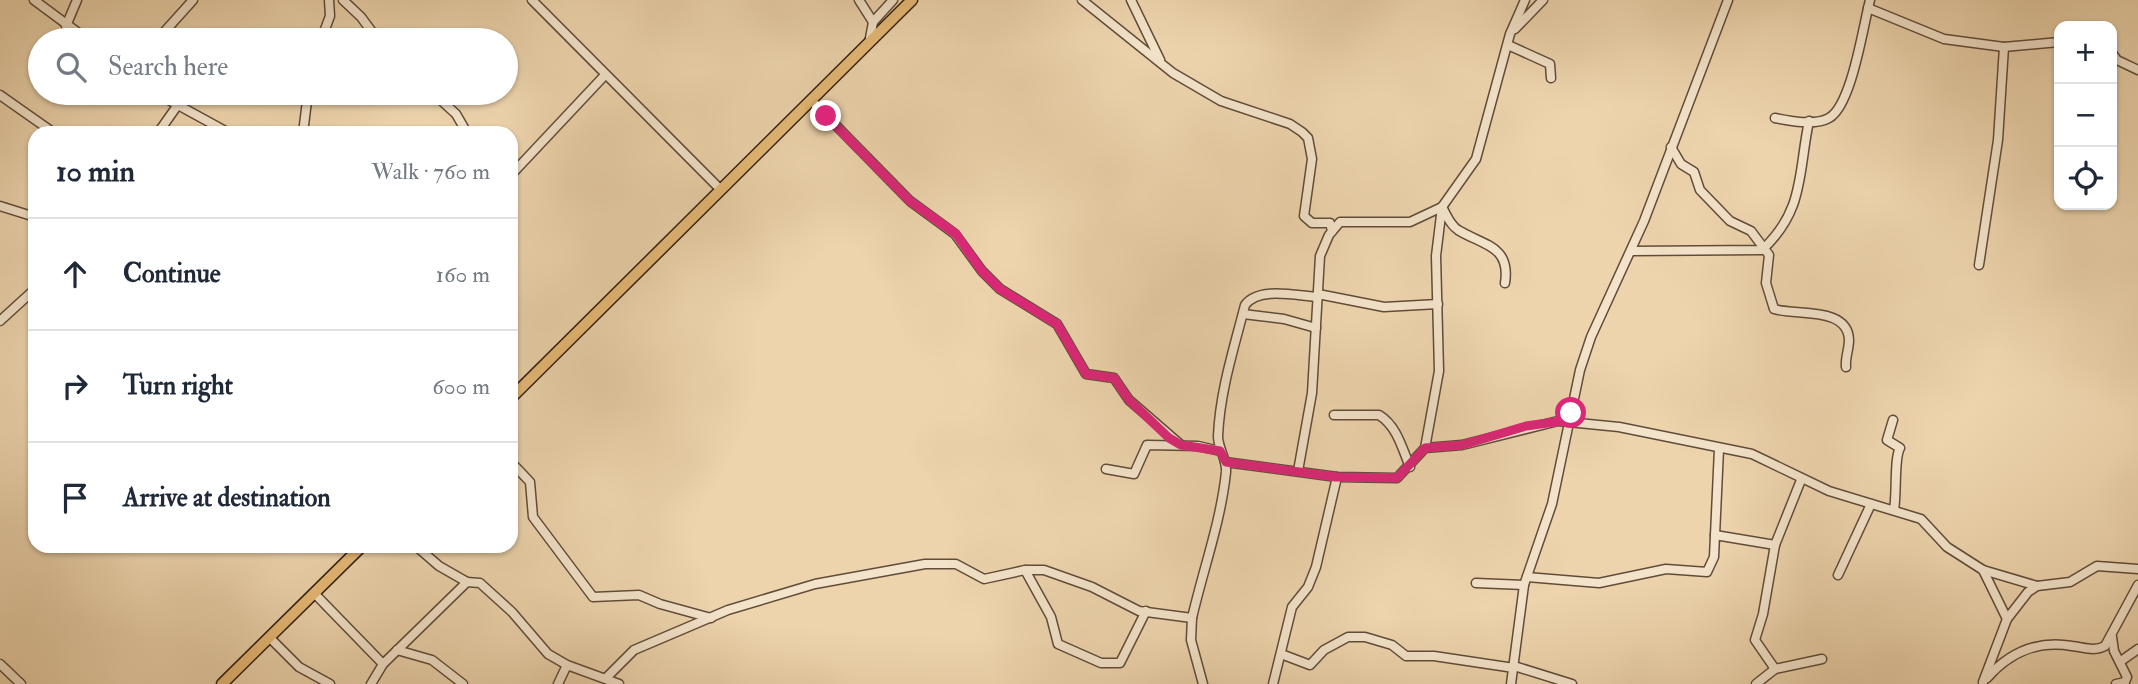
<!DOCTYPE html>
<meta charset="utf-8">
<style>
body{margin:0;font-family:"IM FELL Double Pica",serif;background:#f2f2f3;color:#1f2937}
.controls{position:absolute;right:21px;top:21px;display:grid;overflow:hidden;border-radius:14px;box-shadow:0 2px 5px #0004}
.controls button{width:63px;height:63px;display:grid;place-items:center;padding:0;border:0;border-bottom:2px solid #e0e1e3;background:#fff;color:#1f2937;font:35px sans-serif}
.stop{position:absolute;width:21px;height:21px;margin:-16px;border:5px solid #db2777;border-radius:50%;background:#fff}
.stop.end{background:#db2777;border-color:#fff;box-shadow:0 2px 7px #0008}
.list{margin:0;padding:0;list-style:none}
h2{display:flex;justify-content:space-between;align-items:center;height:91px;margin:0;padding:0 28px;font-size:30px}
h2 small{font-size:23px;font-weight:400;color:#747a83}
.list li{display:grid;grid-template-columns:46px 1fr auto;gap:21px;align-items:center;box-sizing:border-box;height:112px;padding:0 28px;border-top:2px solid #e0e1e3}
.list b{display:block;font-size:26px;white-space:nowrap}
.list em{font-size:23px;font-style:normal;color:#747a83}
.icon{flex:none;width:38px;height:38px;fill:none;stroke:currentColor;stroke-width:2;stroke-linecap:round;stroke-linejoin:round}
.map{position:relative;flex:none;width:2138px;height:684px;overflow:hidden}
.search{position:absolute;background:#fff;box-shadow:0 2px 5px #0004;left:28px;top:28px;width:490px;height:77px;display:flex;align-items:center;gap:18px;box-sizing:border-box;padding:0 24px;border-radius:38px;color:#747a83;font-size:26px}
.panel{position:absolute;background:#fff;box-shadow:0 2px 5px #0004;left:28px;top:126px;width:490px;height:427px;border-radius:21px}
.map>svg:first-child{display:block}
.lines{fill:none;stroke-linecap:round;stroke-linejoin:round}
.minor-casing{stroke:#614c3a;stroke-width:11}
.major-casing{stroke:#321f13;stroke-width:13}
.minor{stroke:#f3e3ca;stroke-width:8}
.major{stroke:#e6ba76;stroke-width:10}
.route{stroke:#db2777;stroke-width:9}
</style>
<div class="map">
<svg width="2138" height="684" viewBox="0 0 2138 684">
<rect width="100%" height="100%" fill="#edd4ad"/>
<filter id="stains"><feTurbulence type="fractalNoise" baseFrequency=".00286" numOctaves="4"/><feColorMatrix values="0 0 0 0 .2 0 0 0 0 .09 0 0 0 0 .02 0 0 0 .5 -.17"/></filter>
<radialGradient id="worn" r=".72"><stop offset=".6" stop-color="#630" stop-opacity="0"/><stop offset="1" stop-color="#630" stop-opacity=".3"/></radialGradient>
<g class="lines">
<defs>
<g id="minor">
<path d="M 34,0 L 88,40"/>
<path d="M 343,0 L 361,17 L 378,40"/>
<path d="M 532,0 L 720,189"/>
<path d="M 859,0 L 873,22"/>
<path d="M 1082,0 L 1173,73 L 1221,101 L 1290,124 L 1302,132 L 1308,138 L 1312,159 L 1304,216 L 1312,223 L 1330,223 L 1332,231"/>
<path d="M 1131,0 L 1160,60"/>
<path d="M 1868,8 L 1944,39 L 2004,47 L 2059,42"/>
<path d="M 66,26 L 77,0"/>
<path d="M 1515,29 L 1543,0"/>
<path d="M 870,38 L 873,22 L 893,0"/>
<path d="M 157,40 L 193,0"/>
<path d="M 321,40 L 330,16 L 329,0"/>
<path d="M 1508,45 L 1550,64 L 1551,78"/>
<path d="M 2112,53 L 2117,60 L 2138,70"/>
<path d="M 156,93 L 229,133"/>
<path d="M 433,93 L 456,114 L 467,133"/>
<path d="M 0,95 L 54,133"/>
<path d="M 811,100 L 910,201 L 955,234 L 982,271 L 1000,289 L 1057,324 L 1086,374 L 1114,378 L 1129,400 L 1181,445"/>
<path d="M 1775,118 C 1790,121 1815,126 1829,118 C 1852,105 1863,26 1870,0"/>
<path d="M 158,133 L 177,106"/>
<path d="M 303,133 L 308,93"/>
<path d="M 1671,147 L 1681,164 L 1694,172 L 1700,190 L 1730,221 L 1751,231 L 1769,255 L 1766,283 L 1774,309 C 1796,316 1848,306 1849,340 C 1849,349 1845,358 1846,367"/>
<path d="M 511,175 L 605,75"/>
<path d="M 0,206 L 35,217"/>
<path d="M 1631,251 L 1762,250 C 1805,210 1798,173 1809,121"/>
<path d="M 1979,265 L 1998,140 L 2004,47"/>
<path d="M 1318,294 L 1384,307 L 1438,304"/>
<path d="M 1243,314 L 1284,319 L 1316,328"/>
<path d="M 0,321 L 35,289"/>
<path d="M 1334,415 L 1379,415 C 1397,426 1402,448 1410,467"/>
<path d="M 1893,420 L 1887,440 L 1900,448 C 1894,458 1897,493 1894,510"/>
<path d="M 1425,448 L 1439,371 L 1436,256 L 1442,207 C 1447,215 1449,224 1458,230 C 1482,245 1511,245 1505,283"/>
<path d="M 511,462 L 530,482 L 533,517 L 593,597 L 639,595 L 660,604 L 711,618"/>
<path d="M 1225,462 L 1337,477 L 1397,478 L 1425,448 L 1462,445 L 1558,421 L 1619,427 L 1752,454 L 1829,491 L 1921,519 L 1947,547 L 1983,570 L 2007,619 L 1983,682"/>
<path d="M 35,464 L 35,451"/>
<path d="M 1106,469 L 1134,474 L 1147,445 L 1198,446 L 1220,451"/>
<path d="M 1298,471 L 1312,393 L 1320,256 L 1329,235 L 1340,222 L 1410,222 L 1442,207 L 1476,159 L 1510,34 L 1525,0"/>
<path d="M 1715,535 L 1775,545 L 1801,480"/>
<path d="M 1775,545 L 1763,614 L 1755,640 L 1775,669"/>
<path d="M 416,546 L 439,566 L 467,582"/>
<path d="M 1025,570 L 1051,617 L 1058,644 L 1101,663 L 1120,663 L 1146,611"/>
<path d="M 1983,570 L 2037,586"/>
<path d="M 1838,575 L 1871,504"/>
<path d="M 1527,577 L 1599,583 L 1666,569 L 1707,572 L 1714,557 L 1719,449"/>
<path d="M 1476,583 L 1524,585"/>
<path d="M 314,593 L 383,664"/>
<path d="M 2007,619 L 2028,592 L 2037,586 L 2070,582 L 2097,566 L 2138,569"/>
<path d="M 269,637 L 299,667 L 330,684"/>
<path d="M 2112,637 L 2114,651 L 2127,677 L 2125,682 L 2116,684"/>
<path d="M 397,650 L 432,660 L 463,684"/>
<path d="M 1281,654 L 1310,665 L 1324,650 L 1348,637 L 1365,637 L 1392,645 L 1406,656 L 1434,656 L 1514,668"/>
<path d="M 2121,661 L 2138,649"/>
<path d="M 0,664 L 21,684"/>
<path d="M 1514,666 L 1572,684"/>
<path d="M 606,678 L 634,650 L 728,610 L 815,584 L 925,564 L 956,564 L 984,579 L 1025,570 L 1044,570 L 1092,587 L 1139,611 L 1192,618"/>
<path d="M 1987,678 C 2010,652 2037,640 2072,646 C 2083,647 2094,652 2105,646 L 2138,585"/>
<path d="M 371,684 L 383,664 L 467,582 L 480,583 L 512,612 L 548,654 L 567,665 L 619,684"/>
<path d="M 558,684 L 567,665"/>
<path d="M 1203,684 L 1191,640 L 1192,618 C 1203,570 1221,521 1226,472 C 1227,459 1218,449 1218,436 C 1220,391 1234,348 1245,305 C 1259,286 1297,296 1318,297"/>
<path d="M 1273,684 L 1292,607 L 1308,587 L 1316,567 L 1337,477"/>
<path d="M 1511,684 L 1524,585 L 1552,504 L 1580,370 L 1591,337 L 1644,221 L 1728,0"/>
<path d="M 1756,684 L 1775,669 L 1822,659"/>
</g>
<g id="major">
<path d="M 511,398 L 912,0"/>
<path d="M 222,684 L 362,546"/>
</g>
</defs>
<use href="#minor" class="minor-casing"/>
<use href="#major" class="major-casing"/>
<use href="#minor" class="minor"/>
<use href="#major" class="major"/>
</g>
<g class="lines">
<path class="route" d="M 826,116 L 910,201 L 956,234 L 982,271 L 1000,289 L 1057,324 L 1086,374 L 1114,378 L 1129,400 L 1169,438 L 1181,445 L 1220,451 L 1226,462 L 1336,477 L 1397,478 L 1425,448 L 1462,445 L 1526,426 L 1569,420 L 1571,413"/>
</g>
<rect width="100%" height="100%" filter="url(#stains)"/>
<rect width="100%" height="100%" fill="url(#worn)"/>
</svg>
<div class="controls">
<button>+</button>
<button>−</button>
<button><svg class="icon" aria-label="locate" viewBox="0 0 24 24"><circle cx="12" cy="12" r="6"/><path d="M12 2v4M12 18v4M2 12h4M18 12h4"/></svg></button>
</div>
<div class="stop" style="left:1571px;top:413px"></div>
<div class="stop end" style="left:826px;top:116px"></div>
<div class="search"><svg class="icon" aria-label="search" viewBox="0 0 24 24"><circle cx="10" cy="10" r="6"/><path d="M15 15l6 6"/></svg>Search here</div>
<section class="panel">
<h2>10 min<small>Walk · 760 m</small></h2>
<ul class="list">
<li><svg class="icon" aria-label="ahead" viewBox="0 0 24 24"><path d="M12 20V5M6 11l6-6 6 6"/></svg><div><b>Continue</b></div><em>160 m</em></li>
<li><svg class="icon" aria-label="right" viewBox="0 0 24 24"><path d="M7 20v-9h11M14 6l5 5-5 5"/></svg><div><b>Turn right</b></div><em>600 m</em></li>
<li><svg class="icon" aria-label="arrive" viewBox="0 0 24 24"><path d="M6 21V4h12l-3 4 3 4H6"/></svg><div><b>Arrive at destination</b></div></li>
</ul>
</section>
</div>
